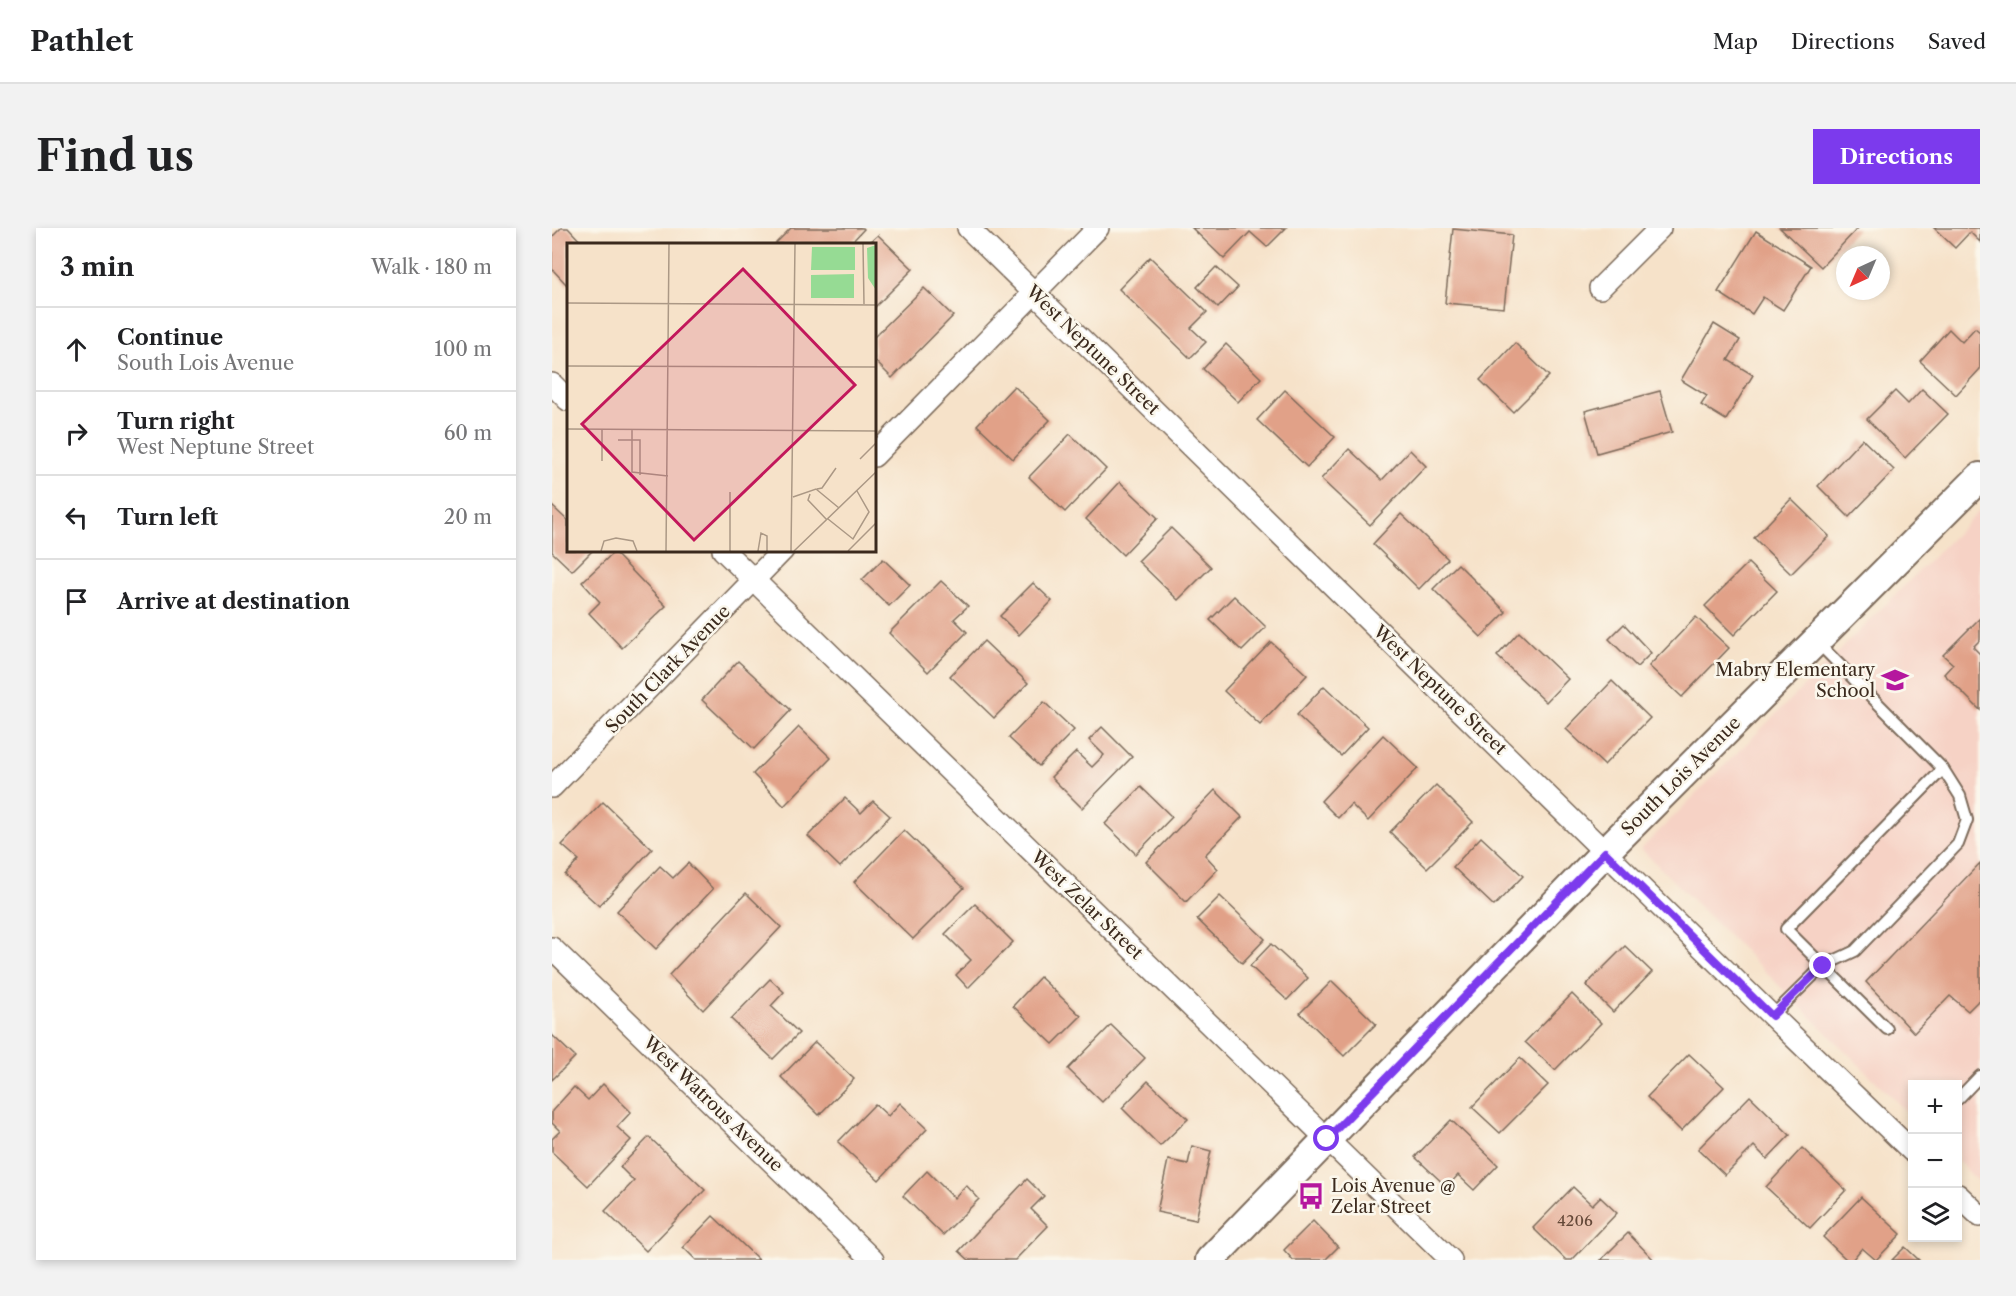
<!DOCTYPE html>
<meta charset="utf-8">
<style>
body{margin:0;font-family:"Libre Caslon Text",serif;background:#f2f2f2;color:#202124}
.controls{position:absolute;right:18px;bottom:18px;display:grid;overflow:hidden;border-radius:0px;box-shadow:0 3px 9px #0003}
.controls button{width:54px;height:54px;display:grid;place-items:center;padding:0;border:0;border-bottom:2px solid #e0e0e0;background:#fff;color:#202124;font:30px sans-serif}
.compass{position:absolute;left:1284px;top:18px;width:54px;height:54px;border-radius:50%;background:#fff;box-shadow:0 3px 9px #0003;rotate:224deg}
.stop{position:absolute;width:18px;height:18px;margin:-14px;border:4px solid #7c3aed;border-radius:50%;background:#fff}
.stop.end{background:#7c3aed;border-color:#fff;box-shadow:0 2px 6px #0008}
.list{margin:0;padding:0;list-style:none}
h2{display:flex;justify-content:space-between;align-items:center;height:78px;margin:0;padding:0 24px;font-size:26px}
h2 small{font-size:20px;font-weight:400;color:#757577}
.list li{display:grid;grid-template-columns:39px 1fr auto;gap:18px;align-items:center;box-sizing:border-box;height:84px;padding:0 24px;border-top:2px solid #e0e0e0}
.list b{display:block;font-size:22px;white-space:nowrap}
.list p{margin:0;font-size:20px;white-space:nowrap;color:#757577}
.list em{font-size:20px;font-style:normal;color:#757577}
.icon{flex:none;width:33px;height:33px;fill:none;stroke:currentColor;stroke-width:2;stroke-linecap:round;stroke-linejoin:round}
.map{position:relative;flex:none;width:1428px;height:1032px;overflow:hidden;border-radius:0px}
header{display:flex;align-items:center;gap:36px;box-sizing:border-box;height:84px;padding:0 30px;background:#fff;border-bottom:2px solid #e0e0e0}
header strong{font-size:28px}
nav{display:flex;gap:33px;margin-inline-start:auto;font-size:21px}
.intro{display:flex;align-items:center;justify-content:space-between;box-sizing:border-box;height:144px;padding:0 36px}
h1{margin:0;font-size:42px}
.button{padding:15px 27px;border-radius:0px;background:#7c3aed;color:#fff;font-size:21px;font-weight:700}
main{display:flex;gap:36px;padding:0 36px}
aside{flex:1;background:#fff;border-radius:0px;box-shadow:0 3px 9px #0003}
.map>svg:first-child{display:block}
.built{fill:#f6d2c5}
.building{fill:#e1a188}
.lines{fill:none;stroke-linecap:round;stroke-linejoin:round}
.lane-casing{stroke:#7c6a5a;stroke-width:14}
.street-casing{stroke:#7c6a5a;stroke-width:24}
.secondary-casing{stroke:#7c6a5a;stroke-width:32}
.lane{stroke:#fff;stroke-width:10}
.street{stroke:#fff;stroke-width:21}
.secondary{stroke:#fff;stroke-width:28}
.route{stroke:#7c3aed;stroke-width:8}
.labels{text-anchor:middle;stroke-width:5;stroke-linejoin:round;paint-order:stroke}
.number-label{font-size:15px;fill:#644838}
.street-label{font-size:18px;fill:#3b2a1e;stroke:#fbf7ec}
.poi-label{font-size:18px;fill:#3b2a1e;stroke:#fbf7ec;text-anchor:end}
.inset-road{fill:none;stroke:#ab9885;stroke-width:1.5}
.view{fill:#c2185b;fill-opacity:0.15;stroke:#c2185b;stroke-width:3}
.inset-edge{fill:none;stroke:#3b2a1e;stroke-width:3}
</style>
<header>
<strong>Pathlet</strong>
<nav><a>Map</a><a>Directions</a><a>Saved</a></nav>
</header>
<div class="intro"><h1>Find us</h1><a class="button">Directions</a></div>
<main>
<aside>
<h2>3 min<small>Walk · 180 m</small></h2>
<ul class="list">
<li><svg class="icon" aria-label="ahead" viewBox="0 0 24 24"><path d="M12 20V5M6 11l6-6 6 6"/></svg><div><b>Continue</b><p>South Lois Avenue</p></div><em>100 m</em></li>
<li><svg class="icon" aria-label="right" viewBox="0 0 24 24"><path d="M7 20v-9h11M14 6l5 5-5 5"/></svg><div><b>Turn right</b><p>West Neptune Street</p></div><em>60 m</em></li>
<li><svg class="icon" aria-label="left" viewBox="0 0 24 24"><path d="M17 20v-9H6M10 6l-5 5 5 5"/></svg><div><b>Turn left</b></div><em>20 m</em></li>
<li><svg class="icon" aria-label="arrive" viewBox="0 0 24 24"><path d="M6 21V4h12l-3 4 3 4H6"/></svg><div><b>Arrive at destination</b></div></li>
</ul>
</aside>
<div class="map">
<svg width="1428" height="1032" viewBox="0 0 1428 1032">
<rect width="100%" height="100%" fill="#fbf7ec"/>
<filter id="ink" filterUnits="userSpaceOnUse"><feTurbulence type="fractalNoise" baseFrequency=".0167" numOctaves="2"/><feDisplacementMap in="SourceGraphic" scale="12" xChannelSelector="R" yChannelSelector="G"/><feConvolveMatrix kernelMatrix="1 2 1 2 8 2 1 2 1" color-interpolation-filters="sRGB"/></filter>
<filter id="wash" filterUnits="userSpaceOnUse"><feTurbulence type="fractalNoise" baseFrequency=".008" numOctaves="4" result="noise"/><feDisplacementMap in="SourceGraphic" scale="24" xChannelSelector="R" yChannelSelector="G"/><feGaussianBlur stdDeviation="1.35" result="paint"/><feColorMatrix in="noise" values="0 0 0 0 0 0 0 0 0 0 0 0 0 0 0 0 0 1.4 0 .05"/><feComposite in="paint" operator="in"/></filter>
<g filter="url(#wash)">
<rect width="100%" height="100%" fill="#f6e2c9"/>
<path class="built" d="M 1428,282 L 1428,956 L 1406,933 L 1406,856 L 1360,856 L 1360,889 L 1089,621 Z"/>
<g id="blocks">
<g class="building">
<path d="M 9,0 L 16,0 L 31,16 L 16,16 L 16,58 L 0,41 L 0,9 Z"/>
<path d="M 239,0 L 311,0 L 312,1 L 298,16 L 223,16 Z"/>
<path d="M 640,0 L 734,0 L 715,19 L 698,4 L 672,31 Z"/>
<path d="M 1228,0 L 1306,0 L 1269,39 Z"/>
<path d="M 1382,0 L 1428,0 L 1428,14 L 1418,4 L 1403,20 Z"/>
<path d="M 901,1 L 960,7 L 952,80 L 893,75 Z"/>
<path d="M 1204,3 L 1259,38 L 1231,82 L 1211,69 L 1200,86 L 1166,64 Z"/>
<path d="M 326,7 L 361,41 L 322,80 L 322,16 L 316,16 Z"/>
<path d="M 598,29 L 655,84 L 639,100 L 654,114 L 638,130 L 567,61 Z"/>
<path d="M 664,39 L 686,59 L 666,80 L 645,59 Z"/>
<path d="M 372,60 L 401,88 L 340,150 L 322,132 L 322,109 Z"/>
<path d="M 1162,96 L 1188,112 L 1176,132 L 1201,147 L 1174,192 L 1149,177 L 1155,168 L 1129,152 Z"/>
<path d="M 1423,100 L 1428,104 L 1428,141 L 1404,167 L 1368,133 L 1397,101 L 1410,114 Z"/>
<path d="M 963,115 L 997,148 L 961,184 L 928,152 Z"/>
<path d="M 674,116 L 709,150 L 686,174 L 651,141 Z"/>
<path d="M 462,158 L 498,192 L 461,231 L 425,197 Z"/>
<path d="M 1370,161 L 1396,186 L 1353,230 L 1315,191 L 1343,163 L 1356,176 Z"/>
<path d="M 733,162 L 783,209 L 755,239 L 705,192 Z"/>
<path d="M 1108,163 L 1120,204 L 1045,225 L 1033,183 Z"/>
<path d="M 518,206 L 554,241 L 513,284 L 477,249 Z"/>
<path d="M 1310,211 L 1342,242 L 1297,289 L 1266,258 Z"/>
<path d="M 797,221 L 830,252 L 858,222 L 874,238 L 818,297 L 769,251 Z"/>
<path d="M 568,254 L 606,290 L 571,327 L 534,291 Z"/>
<path d="M 1239,271 L 1277,308 L 1239,346 L 1202,310 Z"/>
<path d="M 0,278 L 16,293 L 16,322 L 41,322 L 20,343 L 0,324 Z"/>
<path d="M 849,286 L 896,331 L 867,361 L 821,316 Z"/>
<path d="M 619,300 L 659,339 L 626,372 L 586,333 Z"/>
<path d="M 62,324 L 114,378 L 70,420 L 37,385 L 48,374 L 30,354 Z"/>
<path d="M 331,331 L 358,357 L 337,378 L 310,352 Z"/>
<path d="M 1196,335 L 1225,363 L 1182,407 L 1153,378 Z"/>
<path d="M 906,336 L 954,384 L 929,409 L 881,361 Z"/>
<path d="M 389,353 L 416,378 L 402,391 L 415,404 L 376,444 L 337,405 Z"/>
<path d="M 481,355 L 500,373 L 467,407 L 448,388 Z"/>
<path d="M 682,368 L 714,399 L 690,423 L 658,392 Z"/>
<path d="M 1144,389 L 1177,420 L 1130,469 L 1097,438 Z"/>
<path d="M 1428,390 L 1428,412 L 1421,419 L 1428,426 L 1428,482 L 1392,446 L 1401,436 L 1391,427 Z"/>
<path d="M 1072,396 L 1099,425 L 1085,439 L 1057,411 Z"/>
<path d="M 967,404 L 1016,451 L 994,474 L 945,428 Z"/>
<path d="M 432,413 L 476,455 L 442,490 L 398,448 Z"/>
<path d="M 719,414 L 755,447 L 708,497 L 672,463 Z"/>
<path d="M 186,433 L 239,482 L 202,521 L 150,472 Z"/>
<path d="M 1060,453 L 1098,490 L 1052,537 L 1014,501 Z"/>
<path d="M 772,458 L 816,499 L 789,528 L 745,487 Z"/>
<path d="M 492,474 L 522,502 L 487,538 L 457,510 Z"/>
<path d="M 247,499 L 279,530 L 232,578 L 201,546 Z"/>
<path d="M 550,499 L 580,529 L 530,580 L 499,549 L 524,524 L 540,539 L 552,527 L 537,512 Z"/>
<path d="M 831,507 L 866,540 L 816,593 L 799,576 L 786,590 L 769,573 Z"/>
<path d="M 884,557 L 921,594 L 875,640 L 838,604 Z"/>
<path d="M 589,559 L 620,589 L 584,626 L 553,596 Z"/>
<path d="M 663,562 L 690,589 L 653,627 L 666,641 L 634,674 L 594,634 Z"/>
<path d="M 293,570 L 309,585 L 321,573 L 338,588 L 288,639 L 256,608 Z"/>
<path d="M 51,574 L 100,621 L 47,678 L 13,647 L 27,632 L 10,617 Z"/>
<path d="M 352,602 L 412,660 L 361,711 L 302,654 Z"/>
<path d="M 929,609 L 971,648 L 942,678 L 901,639 Z"/>
<path d="M 136,635 L 161,661 L 104,721 L 65,683 L 108,638 L 121,650 Z"/>
<path d="M 1428,635 L 1428,771 L 1416,783 L 1398,768 L 1362,805 L 1314,754 Z"/>
<path d="M 194,665 L 229,699 L 151,782 L 117,747 Z"/>
<path d="M 668,668 L 713,711 L 690,735 L 645,691 Z"/>
<path d="M 423,676 L 461,714 L 416,760 L 404,747 L 419,732 L 393,706 Z"/>
<path d="M 719,716 L 756,750 L 735,772 L 698,738 Z"/>
<path d="M 1073,718 L 1100,744 L 1061,784 L 1034,757 Z"/>
<path d="M 488,749 L 529,788 L 501,816 L 461,778 Z"/>
<path d="M 218,751 L 232,764 L 219,778 L 247,805 L 221,831 L 179,791 Z"/>
<path d="M 780,753 L 824,796 L 792,828 L 748,785 Z"/>
<path d="M 1020,766 L 1049,795 L 1003,842 L 973,814 Z"/>
<path d="M 559,797 L 593,830 L 550,874 L 516,841 Z"/>
<path d="M 0,807 L 23,829 L 0,852 Z"/>
<path d="M 263,814 L 302,851 L 267,887 L 229,849 Z"/>
<path d="M 1137,826 L 1172,859 L 1129,903 L 1095,869 Z"/>
<path d="M 968,830 L 996,857 L 948,905 L 920,879 Z"/>
<path d="M 596,853 L 636,891 L 608,918 L 570,880 Z"/>
<path d="M 51,856 L 79,884 L 65,899 L 79,912 L 36,958 L 0,924 L 0,911 L 8,903 L 0,895 L 0,883 L 22,859 L 36,872 Z"/>
<path d="M 1198,868 L 1238,907 L 1215,931 L 1202,918 L 1173,947 L 1146,921 Z"/>
<path d="M 348,875 L 375,901 L 327,952 L 286,914 L 323,876 L 336,888 Z"/>
<path d="M 899,892 L 946,937 L 922,962 L 906,947 L 895,959 L 863,929 Z"/>
<path d="M 97,909 L 153,962 L 94,1023 L 53,983 L 82,953 L 68,939 Z"/>
<path d="M 640,918 L 659,923 L 644,992 L 605,984 L 616,932 L 636,936 Z"/>
<path d="M 1250,920 L 1294,962 L 1258,1000 L 1214,959 Z"/>
<path d="M 375,943 L 402,970 L 414,957 L 427,971 L 391,1007 L 351,968 Z"/>
<path d="M 475,951 L 492,968 L 479,981 L 496,998 L 463,1032 L 417,1032 L 407,1023 Z"/>
<path d="M 1021,959 L 1040,977 L 1048,969 L 1065,985 L 1020,1032 L 1014,1032 L 981,1000 Z"/>
<path d="M 1309,969 L 1349,1006 L 1324,1032 L 1310,1020 L 1300,1032 L 1295,1032 L 1271,1009 Z"/>
<path d="M 161,988 L 207,1032 L 144,1032 L 131,1019 Z"/>
<path d="M 761,993 L 786,1019 L 773,1032 L 741,1032 L 732,1022 Z"/>
<path d="M 1076,1005 L 1102,1032 L 1049,1032 Z"/>
<path d="M 1353,1019 L 1367,1032 L 1340,1032 Z"/>
</g>
</g>
</g>
<g filter="url(#ink)">
<use href="#blocks" fill-opacity="0" stroke="#7c6a5a" stroke-width="1.5"/>
<g class="lines">
<defs>
<g id="lane">
<path d="M 1220,788 L 1271,738 L 1303,723 L 1406,616 L 1415,592 L 1408,568 L 1391,541 L 1266,415"/>
<path d="M 1335,801 L 1234,701 L 1391,541"/>
<path d="M 1406,871 L 1428,848"/>
</g>
<g id="street">
<path d="M 416,0 L 1220,788 L 1360,923"/>
<path d="M 1048,60 L 1108,0"/>
<path d="M 0,156 L 16,172"/>
<path d="M 322,228 L 546,0"/>
<path d="M 171,322 L 899,1032"/>
<path d="M 0,559 L 231,322"/>
<path d="M 0,720 L 321,1032"/>
<path d="M 1406,967 L 1428,988"/>
</g>
<path id="secondary" d="M 658,1032 L 1053,624 L 1428,249"/>
</defs>
<use href="#lane" class="lane-casing"/>
<use href="#street" class="street-casing"/>
<use href="#secondary" class="secondary-casing"/>
<use href="#lane" class="lane"/>
<use href="#street" class="street"/>
<use href="#secondary" class="secondary"/>
</g>
</g>
<g class="lines" filter="url(#ink)">
<path class="route" d="M 775,911 L 1053,624 L 1220,788 L 1271,738"/>
</g>
<defs>
<symbol id="school-bare" viewBox="-9 -9 18 18"><path d="M0-5L7-2L0 1L-7-2ZM-4 1L0 2.5L4 1V4Q0 6-4 4Z" fill="#b5179e" stroke="#fbf7ec" stroke-width="2.5" paint-order="stroke"/></symbol>
<symbol id="bus-bare" viewBox="-9 -9 18 18"><path d="M-5-6H5V4H4V6H2V4H-2V6H-4V4H-5ZM-3.5-4V0h7V-4ZM-3.5 1.2v1.5H-2V1.2ZM2 1.2v1.5H3.5V1.2Z" fill="#b5179e" stroke="#fbf7ec" stroke-width="2.5" paint-order="stroke"/></symbol>
</defs>
<g fill-rule="evenodd">
<use href="#school-bare" x="1324" y="433" width="38" height="38"/>
<use href="#bus-bare" x="740" y="949" width="38" height="38"/>
</g>
<g class="labels">
<g class="number-label">
<text x="1023" y="998">4206</text>
</g>
<g class="street-label">
<text transform="translate(541 122) rotate(44)" y="6">West Neptune Street</text>
<text transform="translate(116 441) rotate(-46)" y="6">South Clark Avenue</text>
<text transform="translate(888 462) rotate(44)" y="6">West Neptune Street</text>
<text transform="translate(1129 548) rotate(-45)" y="6">South Lois Avenue</text>
<text transform="translate(535 677) rotate(44)" y="6">West Zelar Street</text>
<text transform="translate(161 876) rotate(44)" y="6">West Watrous Avenue</text>
</g>
<g class="poi-label">
<text x="1323" y="448">Mabry Elementary<tspan x="1323" dy="21">School</tspan></text>
<text x="779" y="964" text-anchor="start">Lois Avenue @<tspan x="779" dy="21">Zelar Street</tspan></text>
</g>
</g>
<g transform="translate(15 15)">
<rect width="309" height="309" fill="#f6e2c9"/>
<path d="M 309,2 L 309,47 L 301,35 L 300,5 ZM 245,4 L 288,4 L 288,27 L 244,27 ZM 287,31 L 287,55 L 244,55 L 244,32 Z" fill="#96db94"/>
<path class="inset-road" d="M 296,1 L 297,61M 0,60 L 309,62M 0,123 L 309,124M 0,186 L 309,188M 65,186 L 65,229 L 101,233M 51,197 L 73,197 L 73,232M 293,216 L 309,200M 35,218 L 35,186M 250,246 L 255,245 L 269,225M 243,251 L 241,257 L 260,277M 226,254 L 249,246 L 272,265M 261,276 L 286,296 L 302,269 L 290,248M 34,308 L 37,298 L 49,295 L 66,298 L 70,308M 99,308 L 102,1M 163,308 L 163,249M 191,308 L 194,290 L 200,293 L 200,308M 224,308 L 228,1M 227,308 L 309,229M 281,308 L 309,280"/>
<path class="view" d="M 176,26 L 288,142 L 127,297 L 15,181 Z"/>
<rect width="309" height="309" class="inset-edge"/>
</g>
</svg>
<div class="controls">
<button>+</button>
<button>−</button>
<button><svg class="icon" aria-label="layers" viewBox="0 0 24 24"><path d="M12 4l9 5-9 5-9-5zM3 14l9 5 9-5"/></svg></button>
</div>
<svg class="compass" viewBox="-18 -18 36 36"><path d="M0-13l5 13h-10z" fill="#e53935"/><path d="M0 13l5-13h-10z" fill="#757577"/></svg>
<div class="stop" style="left:775px;top:911px"></div>
<div class="stop end" style="left:1271px;top:738px"></div>
</div>
</main>
